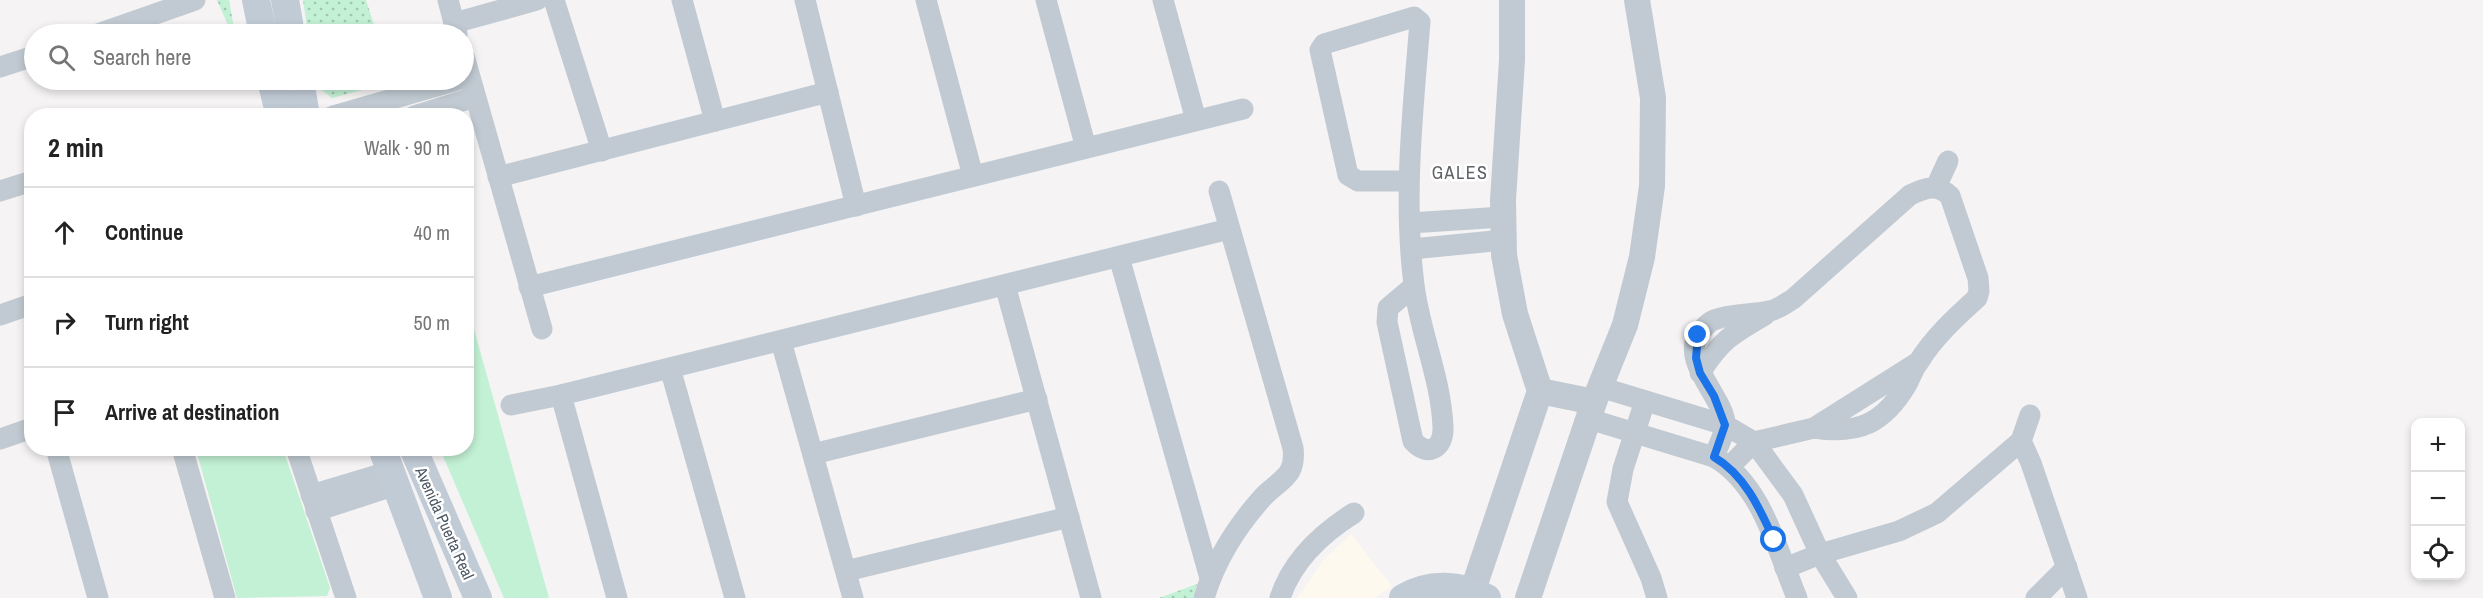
<!DOCTYPE html>
<meta charset="utf-8">
<style>
body{margin:0;font-family:"Archivo Narrow",sans-serif;background:#f6f6f6;color:#222}
.controls{position:absolute;right:18px;bottom:18px;display:grid;overflow:hidden;border-radius:12px;box-shadow:0 3px 9px #0003}
.controls button{width:54px;height:54px;display:grid;place-items:center;padding:0;border:0;border-bottom:2px solid #e0e0e0;background:#fff;color:#222;font:30px sans-serif}
.stop{position:absolute;width:18px;height:18px;margin:-14px;border:4px solid #1a73e8;border-radius:50%;background:#fff}
.stop.end{background:#1a73e8;border-color:#fff;box-shadow:0 2px 6px #0008}
.list{margin:0;padding:0;list-style:none}
h2{display:flex;justify-content:space-between;align-items:center;height:78px;margin:0;padding:0 24px;font-size:26px}
h2 small{font-size:20px;font-weight:400;color:#767676}
.list li{display:grid;grid-template-columns:39px 1fr auto;gap:18px;align-items:center;box-sizing:border-box;height:90px;padding:0 24px;border-top:2px solid #e0e0e0}
.list b{display:block;font-size:22px;white-space:nowrap}
.list em{font-size:20px;font-style:normal;color:#767676}
.icon{flex:none;width:33px;height:33px;fill:none;stroke:currentColor;stroke-width:2;stroke-linecap:round;stroke-linejoin:round}
.map{position:relative;flex:none;width:2483px;height:598px;overflow:hidden}
.search{position:absolute;background:#fff;box-shadow:0 3px 9px #0003;left:24px;top:24px;width:450px;height:66px;display:flex;align-items:center;gap:15px;box-sizing:border-box;padding:0 21px;border-radius:33px;color:#767676;font-size:22px}
.panel{position:absolute;background:#fff;box-shadow:0 3px 9px #0003;left:24px;top:108px;width:450px;height:348px;border-radius:24px}
.map>svg:first-child{display:block}
.commercial{fill:#fdf9ef}
.grass{fill:url(#grass-dots)}
.park{fill:#c3f1d5}
.lines{fill:none;stroke-linecap:round;stroke-linejoin:round}
.minor{stroke:#c1cad2;stroke-width:21}
.tertiary{stroke:#c1cad2;stroke-width:26}
.secondary{stroke:#c1cbd6;stroke-width:28}
.route{stroke:#1a73e8;stroke-width:8}
.labels{text-anchor:middle;stroke-width:5;stroke-linejoin:round;paint-order:stroke}
.street-label{font-size:16px;fill:#4a5661;stroke:#fff}
.neighbourhood-label{font-size:18px;letter-spacing:1.5px;fill:#5f6368;stroke:#fff}
</style>
<div class="map">
<svg width="2483" height="598" viewBox="0 0 2483 598">
<defs>
<pattern id="grass-dots" width="8" height="8" patternUnits="userSpaceOnUse" patternTransform="scale(1.5)"><rect width="8" height="8" fill="#c3f1d5"/><path d="M2 2h.1M6 6h.1" fill="none" stroke="#a0c6b0" stroke-width="1.8" stroke-linecap="round"/></pattern>
</defs>
<rect width="100%" height="100%" fill="#f5f3f3"/>
<path class="commercial" d="M 1351,534 L 1392,586 L 1375,598 L 1297,598 L 1324,559 Z"/>
<g class="grass">
<path d="M 217,0 L 229,0 L 235,34 L 232,34 Z"/>
<path d="M 303,0 L 366,0 L 377,34 L 308,34 Z"/>
<path d="M 314,80 L 391,80 L 392,82 L 332,98 L 315,85 Z"/>
<path d="M 1197,584 L 1193,598 L 1159,598 Z"/>
</g>
<g class="park">
<path d="M 467,304 L 549,598 L 504,598 L 440,449 L 466,448 Z"/>
<path d="M 196,449 L 283,449 L 330,588 L 327,596 L 237,598 Z"/>
</g>
<g class="lines">
<g class="minor">
<path d="M 448,0 L 457,34"/>
<path d="M 554,0 L 602,151"/>
<path d="M 682,0 L 715,121"/>
<path d="M 805,0 L 856,206"/>
<path d="M 926,0 L 973,176"/>
<path d="M 1046,0 L 1086,148"/>
<path d="M 1163,0 L 1196,120"/>
<path d="M 454,23 L 537,0"/>
<path d="M 98,34 L 195,0"/>
<path d="M 464,56 L 542,329"/>
<path d="M 0,67 L 34,56"/>
<path d="M 333,116 L 458,80"/>
<path d="M 414,116 L 475,97"/>
<path d="M 498,177 L 828,92"/>
<path d="M 1408,181 L 1358,181 L 1348,175 L 1320,50 L 1324,44 L 1414,17 L 1420,22 C 1413,109 1403,197 1414,285 C 1420,333 1441,378 1443,427 C 1444,448 1428,458 1413,441 L 1387,322 L 1388,308 L 1414,286"/>
<path d="M 1936,187 L 1948,161"/>
<path d="M 0,191 L 32,181"/>
<path d="M 1410,223 L 1503,217"/>
<path d="M 1412,249 L 1504,240"/>
<path d="M 1119,257 L 1210,578"/>
<path d="M 1005,285 L 1091,598"/>
<path d="M 529,287 L 1243,109"/>
<path d="M 0,315 L 32,304"/>
<path d="M 781,341 L 853,598"/>
<path d="M 670,368 L 735,598"/>
<path d="M 1700,373 C 1721,340 1732,334 1765,315"/>
<path d="M 1600,387 L 1725,425 L 1754,442 L 1793,495 L 1820,554 L 1847,598"/>
<path d="M 561,395 L 617,598"/>
<path d="M 1645,401 L 1623,469 L 1617,502 L 1651,578 L 1657,598"/>
<path d="M 511,405 L 561,395 L 1229,229"/>
<path d="M 1589,419 L 1714,457 C 1762,484 1777,550 1797,598"/>
<path d="M 0,439 L 32,428"/>
<path d="M 2021,441 L 2030,415"/>
<path d="M 56,448 L 98,598"/>
<path d="M 182,448 L 225,598"/>
<path d="M 296,448 L 346,598"/>
<path d="M 813,454 L 1037,399"/>
<path d="M 1714,457 C 1717,448 1724,436 1725,426 C 1727,400 1678,361 1700,332 C 1704,328 1708,322 1714,320 C 1731,313 1751,315 1769,311 C 1777,310 1786,303 1793,299 L 1910,195 C 1925,188 1937,183 1950,196 L 1978,278 L 1979,291 L 1977,298 C 1956,317 1933,338 1918,363 C 1913,369 1911,377 1907,384 C 1884,423 1859,435 1814,428"/>
<path d="M 1730,466 L 1754,442 L 1814,428 L 1917,363"/>
<path d="M 311,495 L 391,471"/>
<path d="M 316,511 L 396,485"/>
<path d="M 1785,568 L 1820,554 L 1899,531 L 1937,513 L 2021,441 L 2031,463 L 2077,598"/>
<path d="M 846,571 L 1069,517"/>
<path d="M 1204,598 C 1215,561 1237,526 1263,497 C 1271,488 1284,481 1290,471 C 1294,463 1294,456 1293,448 L 1219,191"/>
<path d="M 1280,598 C 1292,561 1322,533 1354,513"/>
<path d="M 2036,598 L 2067,567"/>
</g>
<g class="tertiary">
<path d="M 1540,391 L 1594,402"/>
<path d="M 1473,590 L 1540,391 L 1515,314 L 1504,255 L 1503,200 L 1512,60 L 1512,0"/>
<path d="M 1528,598 L 1594,402 L 1625,325 L 1642,257 L 1652,186 L 1653,98 L 1637,0"/>
</g>
<g class="secondary">
<path d="M 256,0 L 263,34"/>
<path d="M 285,0 L 291,34"/>
<path d="M 271,80 L 280,116"/>
<path d="M 300,80 L 306,116"/>
<path d="M 382,448 L 438,598"/>
<path d="M 413,448 L 478,598"/>
<path d="M 1403,598 C 1429,582 1461,584 1487,598"/>
</g>
</g>
<g class="lines">
<path class="route" d="M 1698,335 L 1696,358 L 1700,373 L 1714,396 L 1725,425 L 1714,457 C 1745,475 1760,509 1774,540"/>
</g>
<g class="labels">
<g class="street-label">
<text transform="translate(445 523) rotate(66)" y="6">Avenida Puerta Real</text>
</g>
<g class="neighbourhood-label">
<text x="1460" y="179">GALES</text>
</g>
</g>
</svg>
<div class="controls">
<button>+</button>
<button>−</button>
<button><svg class="icon" aria-label="locate" viewBox="0 0 24 24"><circle cx="12" cy="12" r="6"/><path d="M12 2v4M12 18v4M2 12h4M18 12h4"/></svg></button>
</div>
<div class="stop" style="left:1774px;top:540px"></div>
<div class="stop end" style="left:1698px;top:335px"></div>
<div class="search"><svg class="icon" aria-label="search" viewBox="0 0 24 24"><circle cx="10" cy="10" r="6"/><path d="M15 15l6 6"/></svg>Search here</div>
<section class="panel">
<h2>2 min<small>Walk · 90 m</small></h2>
<ul class="list">
<li><svg class="icon" aria-label="ahead" viewBox="0 0 24 24"><path d="M12 20V5M6 11l6-6 6 6"/></svg><div><b>Continue</b></div><em>40 m</em></li>
<li><svg class="icon" aria-label="right" viewBox="0 0 24 24"><path d="M7 20v-9h11M14 6l5 5-5 5"/></svg><div><b>Turn right</b></div><em>50 m</em></li>
<li><svg class="icon" aria-label="arrive" viewBox="0 0 24 24"><path d="M6 21V4h12l-3 4 3 4H6"/></svg><div><b>Arrive at destination</b></div></li>
</ul>
</section>
</div>
